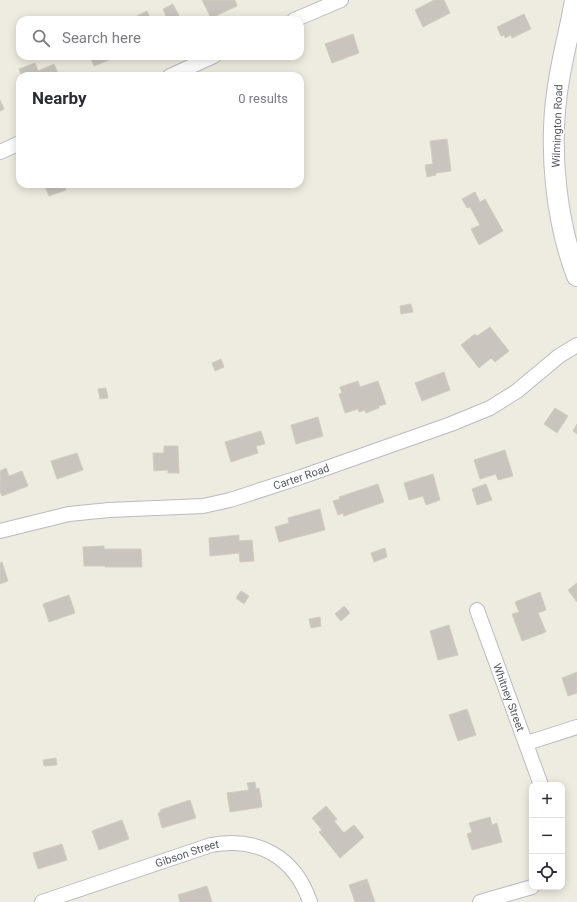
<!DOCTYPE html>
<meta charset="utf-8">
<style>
body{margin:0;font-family:Roboto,sans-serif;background:#f7f7f7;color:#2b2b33}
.controls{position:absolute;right:12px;bottom:12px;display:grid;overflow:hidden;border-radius:8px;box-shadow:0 2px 10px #0003}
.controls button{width:36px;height:36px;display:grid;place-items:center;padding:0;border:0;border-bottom:1px solid #e1e1e2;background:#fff;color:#2b2b33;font:20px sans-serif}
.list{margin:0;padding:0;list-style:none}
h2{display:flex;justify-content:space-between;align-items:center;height:52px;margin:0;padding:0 16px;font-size:17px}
h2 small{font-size:13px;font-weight:400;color:#7c7c81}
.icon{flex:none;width:22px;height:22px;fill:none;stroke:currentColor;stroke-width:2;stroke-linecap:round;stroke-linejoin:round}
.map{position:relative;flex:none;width:577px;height:902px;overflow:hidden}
.search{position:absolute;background:#fff;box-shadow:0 2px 10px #0003;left:16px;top:16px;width:288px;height:44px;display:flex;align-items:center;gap:10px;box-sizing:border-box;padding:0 14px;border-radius:12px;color:#7c7c81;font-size:15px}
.panel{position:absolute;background:#fff;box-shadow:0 2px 10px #0003;left:16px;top:72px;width:288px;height:116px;border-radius:12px}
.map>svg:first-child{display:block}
.building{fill:#c9c4bd;stroke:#d3cdbe}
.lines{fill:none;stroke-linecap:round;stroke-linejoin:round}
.minor-casing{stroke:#b9bbc1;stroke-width:16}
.secondary-casing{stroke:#b9bdc4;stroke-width:22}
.minor{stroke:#fff;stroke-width:14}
.secondary{stroke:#fff;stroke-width:20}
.labels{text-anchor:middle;stroke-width:3;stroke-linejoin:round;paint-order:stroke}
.street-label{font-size:11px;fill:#595d63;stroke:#fff}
</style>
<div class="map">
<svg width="577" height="902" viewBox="0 0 577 902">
<rect width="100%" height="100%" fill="#eeebe0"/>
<g class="building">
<path d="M 202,0 L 235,0 L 237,6 L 211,18 Z"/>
<path d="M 434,0 L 444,0 L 450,13 L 423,27 L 415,10 Z"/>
<path d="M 173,4 L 181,20 L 159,20 L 166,16 L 163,9 Z"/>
<path d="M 147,11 L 151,20 L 139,20 L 137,16 Z"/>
<path d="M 524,14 L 531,29 L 512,38 L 511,35 L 505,38 L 504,35 L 501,36 L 497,27 Z"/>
<path d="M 353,34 L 359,53 L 332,63 L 325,44 Z"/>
<path d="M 90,56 L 119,56 L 94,66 Z"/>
<path d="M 35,63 L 38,71 L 54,64 L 59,76 L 22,76 L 19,69 Z"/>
<path d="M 0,100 L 4,109 L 0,111 Z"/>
<path d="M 447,139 L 451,171 L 436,173 L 436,175 L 427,177 L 425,165 L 433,164 L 430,141 Z"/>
<path d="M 44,184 L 63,184 L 66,190 L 49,196 Z"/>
<path d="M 475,192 L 480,202 L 485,199 L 503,231 L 479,245 L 471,229 L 480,225 L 470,207 L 467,208 L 462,199 Z"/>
<path d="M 411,304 L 413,312 L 401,314 L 400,306 Z"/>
<path d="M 490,327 L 509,351 L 495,362 L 491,358 L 479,368 L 461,345 L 475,334 L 477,336 Z"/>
<path d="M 221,359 L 224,367 L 215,371 L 212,363 Z"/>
<path d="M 444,372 L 450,390 L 422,401 L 415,383 Z"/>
<path d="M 358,381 L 360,387 L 378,381 L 386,404 L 379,406 L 379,408 L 366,413 L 365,410 L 359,412 L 358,409 L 345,413 L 339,394 L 342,393 L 340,387 Z"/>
<path d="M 106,388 L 108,398 L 100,399 L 98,389 Z"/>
<path d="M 555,408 L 568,416 L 557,433 L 544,424 Z"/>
<path d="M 318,417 L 323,436 L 296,444 L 291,425 Z"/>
<path d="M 577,424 L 577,434 L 573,431 Z"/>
<path d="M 261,431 L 265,444 L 256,446 L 258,453 L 231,462 L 225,442 Z"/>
<path d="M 164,446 L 178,446 L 179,473 L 168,473 L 168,470 L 154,471 L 153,453 L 164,453 Z"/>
<path d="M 505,450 L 513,476 L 498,480 L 496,474 L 480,479 L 474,460 Z"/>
<path d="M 77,453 L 83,470 L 57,479 L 51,461 Z"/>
<path d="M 6,468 L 9,476 L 22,471 L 28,486 L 2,496 L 0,492 L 0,471 Z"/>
<path d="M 433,474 L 440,500 L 426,505 L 423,496 L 409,500 L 404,483 Z"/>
<path d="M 378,484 L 384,502 L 344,516 L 343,513 L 338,515 L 333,501 L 340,499 L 339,497 Z"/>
<path d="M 486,484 L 492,500 L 477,505 L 472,489 Z"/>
<path d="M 320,509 L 325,530 L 279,542 L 275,527 L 289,523 L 288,518 Z"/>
<path d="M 239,535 L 239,541 L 252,540 L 254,561 L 240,562 L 239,553 L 210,556 L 209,538 Z"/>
<path d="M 104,546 L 104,549 L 141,549 L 142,567 L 105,567 L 105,566 L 84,566 L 83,547 Z"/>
<path d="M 385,548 L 387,557 L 374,562 L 371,553 Z"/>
<path d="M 2,562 L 8,581 L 0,584 L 0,563 Z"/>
<path d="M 577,583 L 577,602 L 568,590 Z"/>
<path d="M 241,591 L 249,596 L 244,604 L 236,598 Z"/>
<path d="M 540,592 L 546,610 L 538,613 L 546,632 L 522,641 L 512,614 L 519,612 L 515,602 Z"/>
<path d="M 69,595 L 75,613 L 49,622 L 43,604 Z"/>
<path d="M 344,606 L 350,613 L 341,621 L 335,614 Z"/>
<path d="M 320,617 L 321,626 L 311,628 L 309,619 Z"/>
<path d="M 449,625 L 458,655 L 438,660 L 430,631 Z"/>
<path d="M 577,672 L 577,693 L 568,696 L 562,678 Z"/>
<path d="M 467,709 L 476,735 L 458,741 L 449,715 Z"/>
<path d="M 56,758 L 57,765 L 44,766 L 43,760 Z"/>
<path d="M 255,782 L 256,789 L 259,788 L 262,807 L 230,812 L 227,793 L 249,790 L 247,783 Z"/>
<path d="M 190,800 L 196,818 L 162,828 L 158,813 L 161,812 L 160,810 Z"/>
<path d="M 326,806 L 337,819 L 334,821 L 344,833 L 354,825 L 364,837 L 340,858 L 319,832 L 322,830 L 312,818 Z"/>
<path d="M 490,817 L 492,825 L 497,823 L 502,842 L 472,850 L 467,834 L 472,832 L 469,823 Z"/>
<path d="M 122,820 L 129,839 L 99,850 L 92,831 Z"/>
<path d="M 62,844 L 67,860 L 38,869 L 33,853 Z"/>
<path d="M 367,879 L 375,902 L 355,902 L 349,885 Z"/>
<path d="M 207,886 L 212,902 L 180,902 L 178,895 Z"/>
</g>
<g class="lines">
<defs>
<g id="minor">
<path d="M 294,20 L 341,0"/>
<path d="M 170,76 L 214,56"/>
<path d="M 0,152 L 20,143"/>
<path id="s1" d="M 0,531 L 69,514 L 109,510 L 203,506 L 230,500 L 301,477 L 451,424 L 490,408 L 517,391 L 559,356 L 577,345"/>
<path id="s2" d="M 477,610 L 541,785"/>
<path d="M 527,743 L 577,727"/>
<path id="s3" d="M 42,902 L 211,845 C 257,836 295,857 310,902"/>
<path d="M 480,902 L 532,887"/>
</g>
<path id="secondary" d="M 575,0 C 570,31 561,61 557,93 C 549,151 556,221 577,276"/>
</defs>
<use href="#minor" class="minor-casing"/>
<use href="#secondary" class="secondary-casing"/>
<use href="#minor" class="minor"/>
<use href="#secondary" class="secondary"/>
</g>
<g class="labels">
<g class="street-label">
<text transform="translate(557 126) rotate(-88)" y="4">Wilmington Road</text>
<text dy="4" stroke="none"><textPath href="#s1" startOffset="308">Carter Road</textPath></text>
<text dy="4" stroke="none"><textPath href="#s2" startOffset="93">Whitney Street</textPath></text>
<text dy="4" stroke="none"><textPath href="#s3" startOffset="153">Gibson Street</textPath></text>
</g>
</g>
</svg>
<div class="controls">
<button>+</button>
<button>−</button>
<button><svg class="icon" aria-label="locate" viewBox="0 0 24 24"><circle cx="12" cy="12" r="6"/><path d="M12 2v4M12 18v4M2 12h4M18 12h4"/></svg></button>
</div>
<div class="search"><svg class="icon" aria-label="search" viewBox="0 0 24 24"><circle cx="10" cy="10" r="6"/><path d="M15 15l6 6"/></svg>Search here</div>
<section class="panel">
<h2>Nearby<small>0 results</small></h2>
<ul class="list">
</ul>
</section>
</div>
